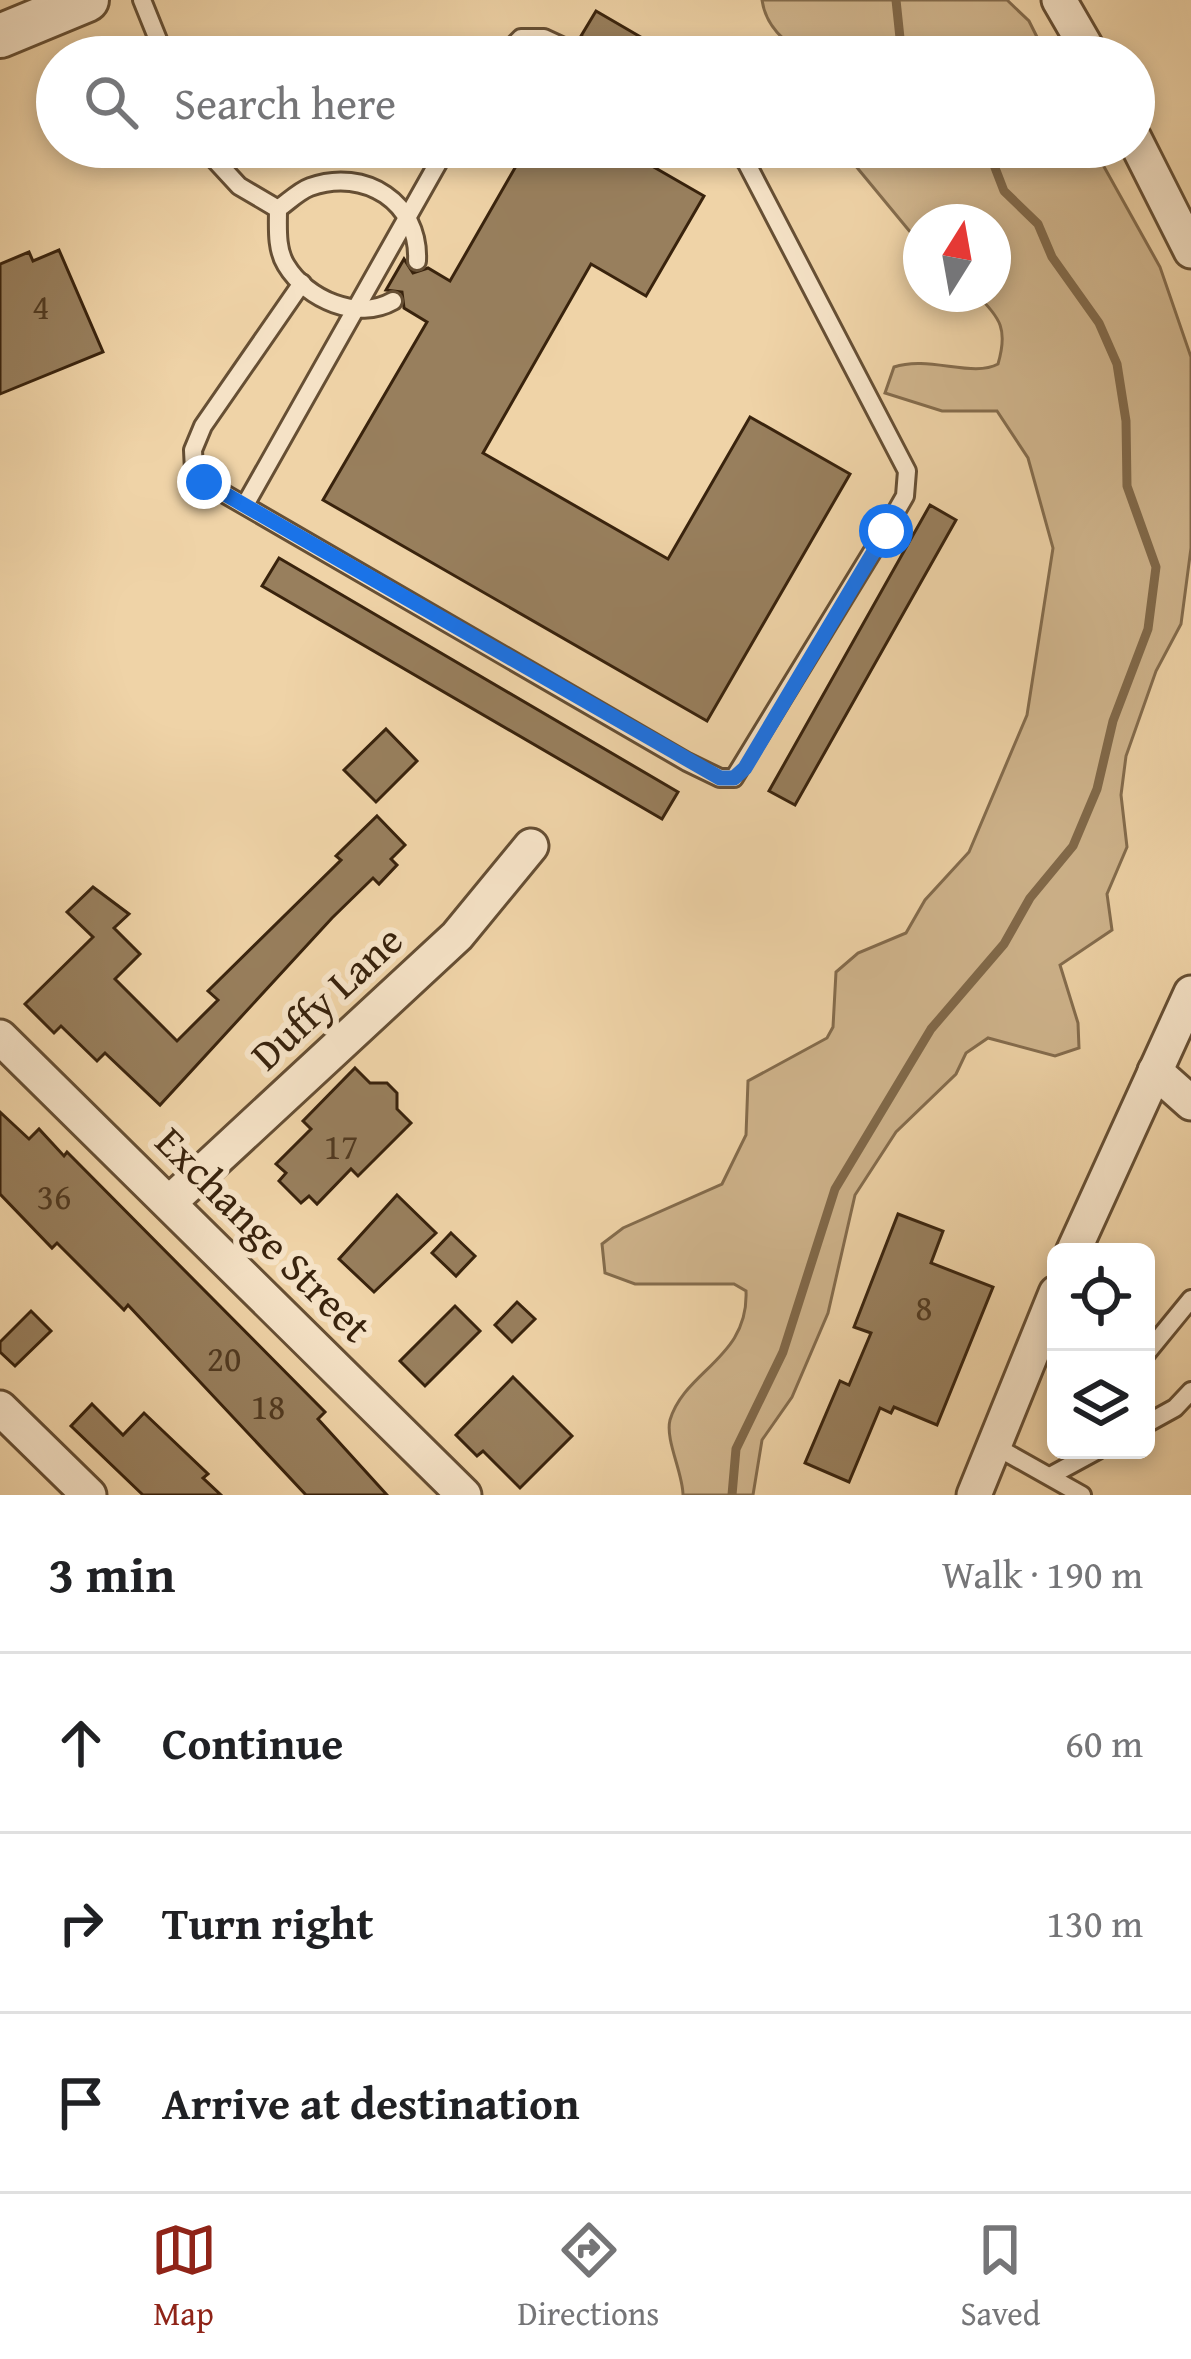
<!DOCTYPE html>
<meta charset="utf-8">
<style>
body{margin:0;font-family:"Gentium Book Plus",serif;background:#f6f6f6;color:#202124}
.controls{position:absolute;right:36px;bottom:36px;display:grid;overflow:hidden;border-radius:18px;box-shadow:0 6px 18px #0003}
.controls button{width:108px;height:108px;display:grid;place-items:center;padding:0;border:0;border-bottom:3px solid #e0e0e0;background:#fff;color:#202124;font:60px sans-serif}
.compass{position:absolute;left:903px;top:204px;width:108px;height:108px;border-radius:50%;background:#fff;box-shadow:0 6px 18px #0003;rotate:11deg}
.stop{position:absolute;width:36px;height:36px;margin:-27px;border:9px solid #1a73e8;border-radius:50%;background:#fff}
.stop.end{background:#1a73e8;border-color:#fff;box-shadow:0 3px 12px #0008}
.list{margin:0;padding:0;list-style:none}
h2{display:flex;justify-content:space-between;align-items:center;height:156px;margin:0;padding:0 48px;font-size:51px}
h2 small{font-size:39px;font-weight:400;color:#757577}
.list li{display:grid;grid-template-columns:78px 1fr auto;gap:36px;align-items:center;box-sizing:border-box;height:180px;padding:0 48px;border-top:3px solid #e0e0e0}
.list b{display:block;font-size:45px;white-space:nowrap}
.list em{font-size:39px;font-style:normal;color:#757577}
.icon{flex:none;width:66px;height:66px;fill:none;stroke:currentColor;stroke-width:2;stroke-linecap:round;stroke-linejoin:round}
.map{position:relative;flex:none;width:1191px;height:1495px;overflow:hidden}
.search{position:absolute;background:#fff;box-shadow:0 6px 18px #0003;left:36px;right:36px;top:36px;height:132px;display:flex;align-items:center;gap:30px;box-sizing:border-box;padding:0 42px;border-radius:66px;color:#757577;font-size:45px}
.sheet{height:696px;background:#fff}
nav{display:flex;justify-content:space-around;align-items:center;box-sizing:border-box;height:168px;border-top:3px solid #e0e0e0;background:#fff;font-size:33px;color:#757577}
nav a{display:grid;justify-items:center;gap:6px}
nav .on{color:#8f2418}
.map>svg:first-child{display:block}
.green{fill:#d0b58d;stroke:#846c4d;stroke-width:3}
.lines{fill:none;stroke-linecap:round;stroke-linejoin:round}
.stream{stroke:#81694a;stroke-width:9}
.building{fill:#987f5d;stroke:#39230d;stroke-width:3}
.service-casing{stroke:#664f34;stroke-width:22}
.minor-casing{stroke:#664f34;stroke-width:39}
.tertiary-casing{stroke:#664f34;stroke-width:48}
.service{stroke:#f5e2c6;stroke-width:16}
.minor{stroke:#f5e2c6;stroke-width:33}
.tertiary{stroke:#f5e2c6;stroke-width:42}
.route{stroke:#1a73e8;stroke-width:15}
.labels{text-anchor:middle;stroke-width:12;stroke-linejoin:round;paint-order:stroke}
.number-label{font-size:36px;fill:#513a21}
.street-label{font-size:42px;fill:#39230d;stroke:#f5e2c6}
</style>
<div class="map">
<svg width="1191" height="1495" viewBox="0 0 1191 1495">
<rect width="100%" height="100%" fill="#efd3a7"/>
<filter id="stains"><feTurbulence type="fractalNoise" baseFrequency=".00167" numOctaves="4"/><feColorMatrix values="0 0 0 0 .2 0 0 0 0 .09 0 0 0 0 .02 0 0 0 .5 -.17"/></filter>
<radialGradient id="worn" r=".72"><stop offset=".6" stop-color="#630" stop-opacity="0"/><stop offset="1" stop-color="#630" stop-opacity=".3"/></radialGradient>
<g class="green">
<path d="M 762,0 L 1007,0 L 1029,21 L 1047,57 L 807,57 C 785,41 766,28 762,0 Z"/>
<path d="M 840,147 L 1093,147 L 1160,267 L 1191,357 L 1191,548 L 1181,624 L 1156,671 L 1126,756 L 1121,795 L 1127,847 L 1107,894 L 1112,930 L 1060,965 L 1078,1023 L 1079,1048 L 1055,1056 L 988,1038 L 966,1053 L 956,1074 L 896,1132 L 855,1195 L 828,1313 L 792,1397 L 762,1440 L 753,1495 L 683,1495 C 683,1473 665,1440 670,1420 C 685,1370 749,1358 746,1291 L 734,1284 L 635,1284 L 605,1273 L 602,1244 L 623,1228 L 722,1184 L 746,1135 L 748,1081 L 827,1038 L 833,1027 L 836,972 L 858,953 L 906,933 L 925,900 L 969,852 L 1027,715 L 1053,548 L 1028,458 L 997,411 L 942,411 L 885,393 L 894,367 C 928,355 973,378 998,364 C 1008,330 1001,318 976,294 L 993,294 L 993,222 L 921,222 L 921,245 Z"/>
</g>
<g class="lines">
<g class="stream">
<path d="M 896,0 L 902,57"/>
<path d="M 732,1495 L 736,1449 L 783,1352 L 835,1189 L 931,1029 L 1004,944 L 1030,898 L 1073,846 L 1097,789 L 1113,721 L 1148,629 L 1156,567 L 1127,486 L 1126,421 L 1117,364 L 1099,323 L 1052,257 L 1038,224 L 1004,191 L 987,147"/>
</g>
</g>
<g class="building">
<path d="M 596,11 L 675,57 L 617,57 L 581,36 Z"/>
<path d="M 527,147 L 619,147 L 704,196 L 646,296 L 591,264 L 483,453 L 668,559 L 750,417 L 850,474 L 707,721 L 323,500 L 427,322 L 404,308 L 402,292 L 386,290 L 404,259 L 413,273 L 428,268 L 450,281 Z"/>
<path d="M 59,250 L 103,352 L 0,394 L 0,264 L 29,252 L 33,261 Z"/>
<path d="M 930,505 L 956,520 L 795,805 L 769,791 Z"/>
<path d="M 279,558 L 678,792 L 662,819 L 262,586 Z"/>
<path d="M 386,729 L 417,761 L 376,802 L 344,770 Z"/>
<path d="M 377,816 L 405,845 L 391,859 L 397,865 L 379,884 L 373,878 L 332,918 L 160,1105 L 105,1053 L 97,1061 L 61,1026 L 54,1033 L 25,1004 L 93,937 L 67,912 L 93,887 L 129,914 L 114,928 L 140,954 L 115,979 L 177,1041 L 218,1000 L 208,991 L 341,860 L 336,856 Z"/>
<path d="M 355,1068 L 370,1083 L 387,1083 L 397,1093 L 397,1109 L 411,1123 L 358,1176 L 351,1169 L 317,1204 L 309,1196 L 301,1203 L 279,1181 L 286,1173 L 276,1164 L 311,1129 L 303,1121 Z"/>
<path d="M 0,1112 L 29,1139 L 39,1129 L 64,1156 L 67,1152 L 325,1412 L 318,1419 L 387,1495 L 306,1495 L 128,1305 L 124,1310 L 57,1243 L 52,1248 L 0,1194 Z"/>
<path d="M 397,1195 L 436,1233 L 374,1292 L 339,1259 Z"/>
<path d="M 898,1214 L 943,1231 L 931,1263 L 993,1287 L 937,1425 L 894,1407 L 891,1413 L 880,1408 L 849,1482 L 805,1463 L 840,1381 L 849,1385 L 871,1333 L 854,1327 Z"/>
<path d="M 451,1233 L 475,1256 L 456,1276 L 432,1253 Z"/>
<path d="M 517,1302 L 535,1319 L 512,1342 L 495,1325 Z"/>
<path d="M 455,1306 L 480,1331 L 425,1386 L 400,1361 Z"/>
<path d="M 31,1311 L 51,1331 L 15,1366 L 0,1352 L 0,1342 Z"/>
<path d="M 513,1377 L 572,1436 L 520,1488 L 483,1451 L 477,1456 L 456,1435 Z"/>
<path d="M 92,1404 L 123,1435 L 144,1413 L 208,1474 L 203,1478 L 221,1495 L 143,1495 L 71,1426 Z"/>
</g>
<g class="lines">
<defs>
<g id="service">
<path d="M 142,0 L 165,57"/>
<path d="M 502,57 L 521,38 L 544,38 L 585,57"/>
<path d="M 203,147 L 239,186 L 278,209"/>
<path d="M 278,209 C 288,202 299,191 310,187 C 365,167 420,203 417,261"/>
<path d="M 278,209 C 278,227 276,249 286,265 C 307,300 358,321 393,301"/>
<path d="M 302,283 L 203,426 L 193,450 L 194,471 L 204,482 L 687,762 L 720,778 L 734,778 L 885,531 L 905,496 L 907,471 L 746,162 L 730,147"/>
<path d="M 245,505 L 447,147"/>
<path d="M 1146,1354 L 1191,1299"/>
<path d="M 1146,1424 L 1175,1408 L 1191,1391"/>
<path d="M 993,1445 L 1082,1495"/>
<path d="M 1052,1475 L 1098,1450"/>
</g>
<g id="minor">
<path d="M 1059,0 L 1092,57"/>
<path d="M 1134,138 L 1191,251"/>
<path d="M 0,1037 L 464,1495"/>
<path d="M 1155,1071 L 1191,1103"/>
<path d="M 169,1203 L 457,936 L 531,846"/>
<path d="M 1073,1252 L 1191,993"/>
<path d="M 0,1408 L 89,1495"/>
<path d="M 974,1495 L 1056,1293"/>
</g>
<path id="tertiary" d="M 0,36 L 87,0"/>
</defs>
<use href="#service" class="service-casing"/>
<use href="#minor" class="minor-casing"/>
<use href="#tertiary" class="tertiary-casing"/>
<use href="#service" class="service"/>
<use href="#minor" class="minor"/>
<use href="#tertiary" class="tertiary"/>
</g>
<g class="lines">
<path class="route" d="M 204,482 L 720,778 L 734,778 L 745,768 L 886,531"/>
</g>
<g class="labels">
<g class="number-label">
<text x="41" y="319">4</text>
<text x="341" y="1159">17</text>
<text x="54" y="1209">36</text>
<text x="924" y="1320">8</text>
<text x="224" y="1371">20</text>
<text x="268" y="1419">18</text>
</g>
<g class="street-label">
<text transform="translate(326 997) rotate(-43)" y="15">Duffy Lane</text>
<text transform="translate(264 1234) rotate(45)" y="15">Exchange Street</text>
</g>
</g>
<rect width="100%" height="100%" filter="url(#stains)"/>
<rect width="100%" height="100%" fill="url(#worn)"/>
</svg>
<div class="controls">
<button><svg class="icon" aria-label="locate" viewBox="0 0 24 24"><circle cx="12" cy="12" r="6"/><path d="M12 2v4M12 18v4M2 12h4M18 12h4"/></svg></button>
<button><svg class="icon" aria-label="layers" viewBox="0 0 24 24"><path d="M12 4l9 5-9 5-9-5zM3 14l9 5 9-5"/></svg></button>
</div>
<svg class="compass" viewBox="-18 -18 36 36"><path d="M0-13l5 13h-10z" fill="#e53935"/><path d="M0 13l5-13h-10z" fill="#757577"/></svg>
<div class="stop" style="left:886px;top:531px"></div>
<div class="stop end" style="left:204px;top:482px"></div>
<div class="search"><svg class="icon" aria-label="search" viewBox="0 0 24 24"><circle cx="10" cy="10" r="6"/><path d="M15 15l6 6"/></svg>Search here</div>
</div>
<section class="sheet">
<h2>3 min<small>Walk · 190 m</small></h2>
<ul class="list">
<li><svg class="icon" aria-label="ahead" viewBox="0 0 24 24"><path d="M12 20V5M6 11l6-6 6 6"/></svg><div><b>Continue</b></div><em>60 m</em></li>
<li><svg class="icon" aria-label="right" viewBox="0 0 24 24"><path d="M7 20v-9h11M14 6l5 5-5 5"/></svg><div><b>Turn right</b></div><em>130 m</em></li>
<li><svg class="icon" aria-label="arrive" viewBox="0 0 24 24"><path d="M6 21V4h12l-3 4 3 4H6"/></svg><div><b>Arrive at destination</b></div></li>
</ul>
</section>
<nav>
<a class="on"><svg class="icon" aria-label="map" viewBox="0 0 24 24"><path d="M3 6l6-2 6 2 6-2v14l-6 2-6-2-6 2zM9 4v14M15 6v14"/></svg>Map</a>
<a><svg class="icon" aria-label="directions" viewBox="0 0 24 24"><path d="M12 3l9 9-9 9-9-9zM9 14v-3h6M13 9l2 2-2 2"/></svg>Directions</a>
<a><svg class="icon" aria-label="saved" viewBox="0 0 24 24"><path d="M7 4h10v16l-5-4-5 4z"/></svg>Saved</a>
</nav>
